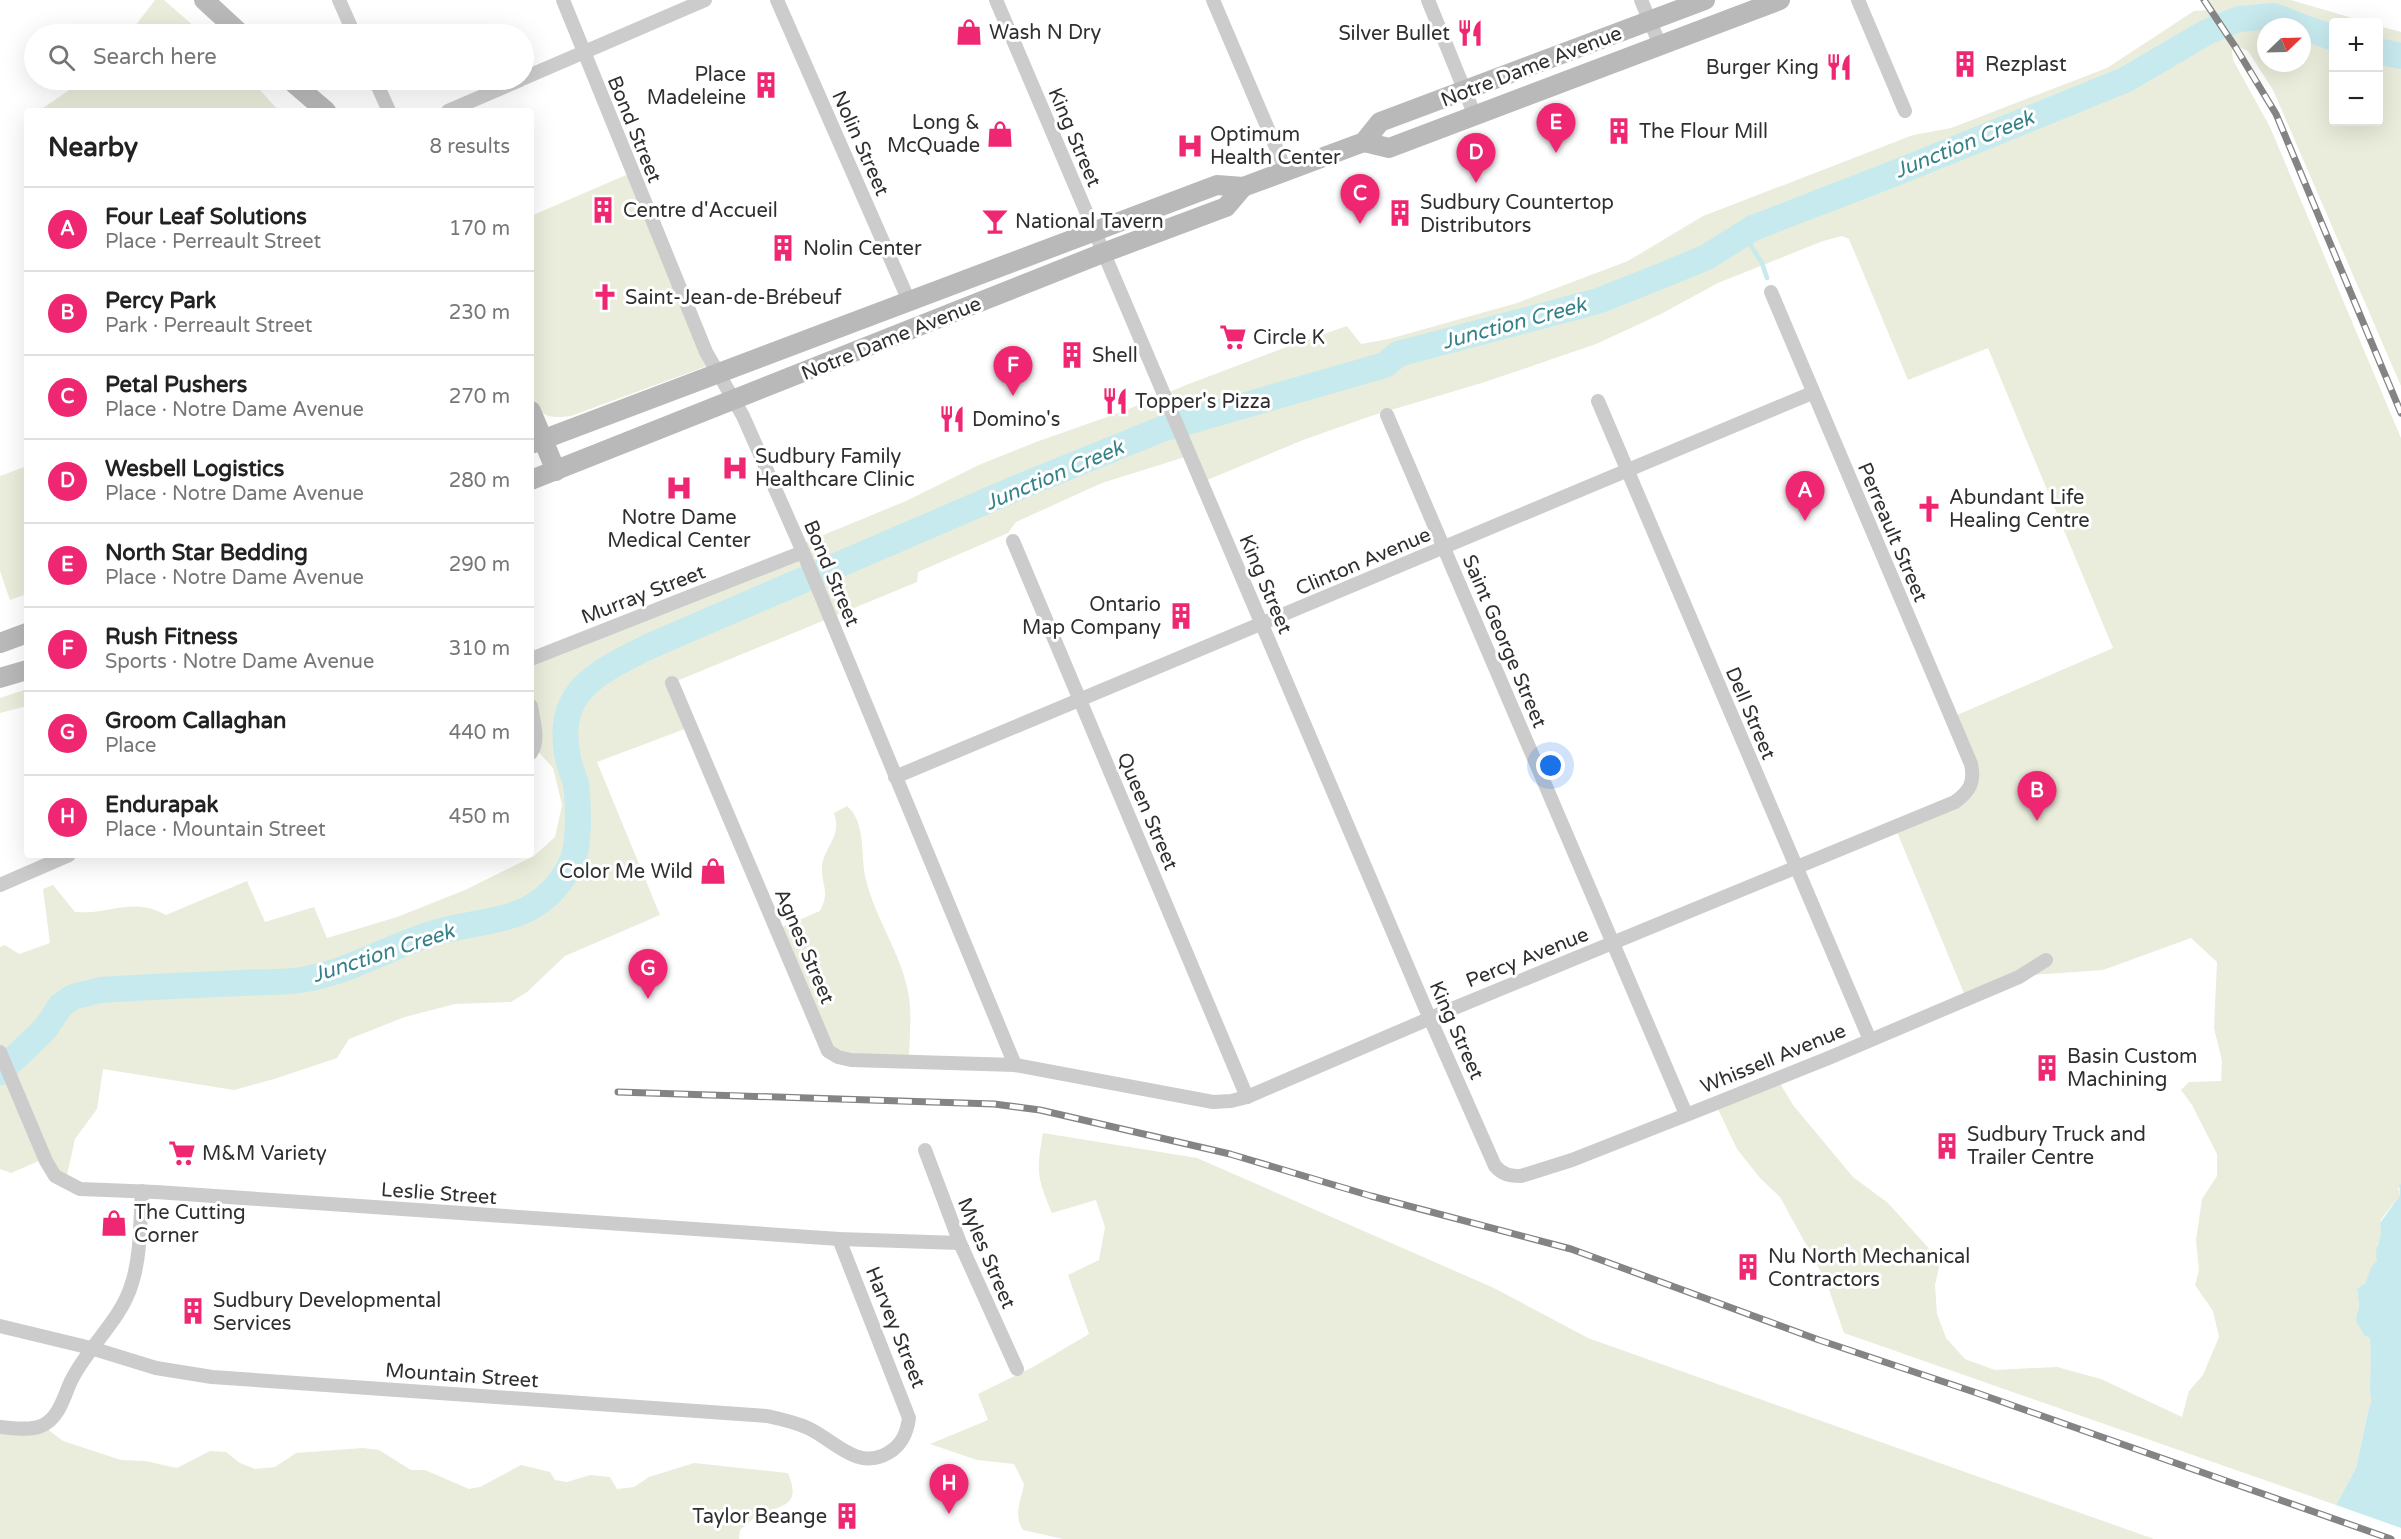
<!DOCTYPE html>
<meta charset="utf-8">
<style>
body{margin:0;font-family:"Varela Round",sans-serif;background:#f2f2f2;color:#222}
.controls{position:absolute;right:18px;top:18px;display:grid;overflow:hidden;border-radius:6px;box-shadow:0 6px 24px #0002}
.controls button{width:54px;height:54px;display:grid;place-items:center;padding:0;border:0;border-bottom:2px solid #e0e0e0;background:#fff;color:#222;font:30px sans-serif}
.compass{position:absolute;left:2257px;top:18px;width:54px;height:54px;border-radius:50%;background:#fff;box-shadow:0 6px 24px #0002;rotate:67deg}
.you{position:absolute;left:1551px;top:766px;width:21px;height:21px;margin:-15px;border:4px solid #fff;border-radius:50%;background:#1a73e8;box-shadow:0 0 0 9px #1a73e833}
.badge{display:grid;place-items:center;width:39px;height:39px;border-radius:50%;background:#ef2772;color:#fff;font-size:20px;font-weight:700}
.pin{position:absolute;translate:-50% -50px;filter:drop-shadow(0 2px 3px #0008)}
.pin::after{content:'';position:absolute;top:32px;width:21px;height:18px;background:inherit;clip-path:polygon(0 0,100% 0,50% 100%)}
.list{margin:0;padding:0;list-style:none}
h2{display:flex;justify-content:space-between;align-items:center;height:78px;margin:0;padding:0 24px;font-size:26px}
h2 small{font-size:20px;font-weight:400;color:#767676}
.list li{display:grid;grid-template-columns:39px 1fr auto;gap:18px;align-items:center;box-sizing:border-box;height:84px;padding:0 24px;border-top:2px solid #e0e0e0}
.list b{display:block;font-size:22px;white-space:nowrap}
.list p{margin:0;font-size:20px;white-space:nowrap;color:#767676}
.list em{font-size:20px;font-style:normal;color:#767676}
.icon{flex:none;width:33px;height:33px;fill:none;stroke:currentColor;stroke-width:2;stroke-linecap:round;stroke-linejoin:round}
.map{position:relative;flex:none;width:2401px;height:1539px;overflow:hidden}
.search{position:absolute;background:#fff;box-shadow:0 6px 24px #0002;left:24px;top:24px;width:510px;height:66px;display:flex;align-items:center;gap:15px;box-sizing:border-box;padding:0 21px;border-radius:33px;color:#767676;font-size:22px}
.panel{position:absolute;background:#fff;box-shadow:0 6px 24px #0002;left:24px;top:108px;width:510px;height:750px;border-radius:6px}
.map>svg:first-child{display:block}
.green{fill:#eaeddb;fill-rule:evenodd}
.water{fill:#c7eaee}
.lines{fill:none;stroke-linecap:round;stroke-linejoin:round}
.stream{stroke:#c7eaee;stroke-width:4.5}
.river{stroke:#c7eaee;stroke-width:26}
.street{stroke:#ccc;stroke-width:14}
.secondary{stroke:#b9b9b9;stroke-width:20}
.rail-casing{stroke:#848484;stroke-width:7}
.rail{stroke:#fff;stroke-width:4.5;stroke-dasharray:14;stroke-linecap:butt}
.labels{text-anchor:middle;stroke-width:6;stroke-linejoin:round;paint-order:stroke}
.poi-label{font-size:20px;fill:#2f2f2f;stroke:#fff;text-anchor:start}
.street-label{font-size:20px;fill:#2f2f2f;stroke:#fff}
.water-label{font-size:21px;font-style:italic;fill:#348188;stroke:#fff}
</style>
<div class="map">
<svg width="2401" height="1539" viewBox="0 0 2401 1539">
<rect width="100%" height="100%" fill="#fff"/>
<g class="green">
<path d="M 155,0 L 164,0 L 203,34 L 129,34 Z"/>
<path d="M 2209,0 L 2291,0 L 2366,22 L 2334,22 L 2334,122 L 2378,122 L 2379,26 L 2401,32 L 2401,386 L 2273,90 L 2248,51 L 2231,43 L 2233,60 L 2270,127 L 2401,438 L 2401,1184 L 2398,1188 L 2400,1195 L 2382,1218 L 2380,1223 L 2383,1233 L 2377,1245 L 2377,1261 L 2365,1284 L 2357,1288 L 2359,1307 L 2356,1316 L 2370,1337 L 2372,1367 L 2370,1385 L 2373,1401 L 2369,1408 L 2356,1468 L 2336,1505 L 1844,1333 L 1826,1281 L 1780,1197 L 1760,1178 L 1737,1149 L 1716,1105 L 1778,1080 L 1793,1105 L 1853,1177 L 1888,1203 L 1933,1253 L 1939,1267 L 1935,1285 L 1937,1314 L 1946,1338 L 1965,1359 L 1995,1370 L 2057,1367 L 2101,1379 L 2182,1417 L 2189,1391 L 2203,1375 L 2219,1337 L 2213,1311 L 2195,1285 L 2199,1270 L 2196,1240 L 2202,1199 L 2217,1176 L 2217,1154 L 2192,1105 L 2181,1090 L 2189,1082 L 2221,1081 L 2222,1061 L 2214,1028 L 2217,962 L 2191,938 L 2103,970 L 2019,976 L 1966,998 L 1894,825 L 1954,800 L 1972,777 L 1950,718 L 2113,648 L 1988,348 L 1908,380 L 1849,239 L 1842,236 L 1823,241 L 1718,283 L 1661,314 L 1596,344 L 1485,382 L 1371,416 L 1303,440 L 1200,483 L 1188,456 L 1102,483 L 1016,522 L 1008,533 L 918,572 L 917,582 L 672,683 L 690,727 L 597,762 L 660,915 L 565,956 L 527,992 L 511,1002 L 455,1004 L 405,1017 L 349,1039 L 337,1058 L 274,1079 L 234,1090 L 103,1069 L 97,1109 L 75,1139 L 65,1184 L 43,1159 L 11,1173 L 0,1169 L 0,947 L 5,945 L 19,954 L 50,943 L 43,889 L 53,885 L 75,912 C 110,915 132,896 166,915 L 247,881 L 265,922 L 314,907 L 327,938 L 397,917 L 465,890 L 534,856 L 555,837 L 562,805 L 553,768 L 534,747 L 531,658 L 801,552 L 799,545 L 906,501 L 981,464 L 1036,442 L 1121,412 L 1186,385 L 1284,348 L 1347,326 L 1361,344 L 1389,339 L 1517,303 L 1628,261 L 1703,216 L 1724,208 L 1913,135 L 1951,128 L 2107,68 L 2194,11 L 2209,10 ZM 2266,27 L 2302,27 L 2302,63 L 2266,63 Z"/>
<path d="M 84,80 L 251,80 L 279,111 L 40,110 Z"/>
<path d="M 633,172 L 710,365 L 571,416 C 549,419 540,417 531,395 L 531,216 Z"/>
<path d="M 27,466 L 27,594 L 10,600 L 0,571 L 0,476 Z"/>
<path d="M 27,689 L 27,706 L 0,713 L 0,698 Z"/>
<path d="M 847,806 C 867,823 860,857 866,880 C 876,921 903,956 909,997 C 912,1018 909,1041 909,1062 L 838,1058 L 775,930 L 820,911 C 830,891 822,887 822,869 C 821,854 836,841 836,827 C 837,823 835,817 834,813 Z"/>
<path d="M 1043,1133 L 1197,1158 L 1494,1288 L 1588,1338 L 2154,1539 L 1063,1539 L 1023,1530 C 1013,1514 1021,1502 1024,1484 L 1014,1464 L 977,1460 L 930,1444 L 988,1420 L 978,1394 L 1033,1367 L 1089,1334 L 1068,1275 L 1099,1260 L 1105,1227 L 1096,1200 L 1052,1213 C 1037,1177 1036,1172 1043,1133 Z"/>
<path d="M 42,1425 L 63,1441 L 121,1460 L 145,1461 L 177,1468 L 210,1451 L 226,1452 L 240,1463 L 255,1469 L 275,1467 L 296,1453 L 363,1448 L 379,1450 L 411,1470 L 425,1470 L 469,1489 L 480,1487 L 521,1465 L 550,1472 L 555,1480 L 567,1482 L 590,1475 L 610,1477 L 617,1489 L 634,1487 L 649,1477 L 694,1463 L 788,1473 C 803,1509 779,1504 755,1517 C 750,1521 745,1526 740,1530 L 739,1539 L 0,1539 L 0,1426 Z"/>
</g>
<path class="water" d="M 2401,1184 L 2401,1528 L 2336,1505 L 2356,1468 L 2369,1408 C 2374,1399 2369,1395 2370,1385 C 2371,1369 2371,1354 2370,1338 L 2364,1335 L 2357,1323 L 2356,1316 L 2359,1307 L 2357,1288 L 2365,1284 L 2372,1266 L 2377,1261 C 2373,1244 2384,1241 2380,1223 L 2400,1195 L 2399,1185 Z"/>
<g class="lines">
<path class="stream" d="M 1743,234 L 1762,263 L 1767,278"/>
<g class="river">
<path d="M 2302,27 L 2334,38"/>
<path d="M 2378,51 L 2401,56"/>
<path d="M 0,1072 L 45,1029 L 61,1005 L 73,997 L 100,990 C 147,987 194,985 241,983 C 260,982 281,983 300,980 C 350,973 392,944 441,931 C 496,917 540,923 571,864 C 577,853 577,837 578,824 C 578,811 578,797 576,784 C 574,776 570,769 569,762 C 552,692 596,673 650,646 L 1019,487 L 1162,429 L 1385,365 L 1398,354 L 1598,301 L 1661,276 L 1707,257 L 1753,228 L 1898,172 L 2125,80 L 2207,32 L 2239,19 L 2274,16 L 2302,27"/>
</g>
<g class="street">
<path d="M 339,0 L 354,34"/>
<path d="M 563,0 L 706,352 L 743,416 L 803,552 L 1015,1065"/>
<path d="M 777,0 L 909,301"/>
<path d="M 996,0 L 1424,1005 L 1495,1166 C 1503,1175 1510,1176 1521,1176 L 1572,1160 L 1709,1106 L 1831,1057 L 2019,977 L 2046,960"/>
<path d="M 1213,0 L 1286,171"/>
<path d="M 1428,0 L 1475,116"/>
<path d="M 1641,0 L 1660,45"/>
<path d="M 1858,0 L 1905,111"/>
<path d="M 524,78 L 705,0"/>
<path d="M 375,80 L 389,111"/>
<path d="M 448,111 L 520,80"/>
<path d="M 1598,401 L 1870,1040"/>
<path d="M 1387,415 L 1686,1114"/>
<path d="M 1013,541 L 1247,1097"/>
<path d="M 531,659 L 803,552"/>
<path d="M 672,683 L 828,1051 L 838,1057 L 851,1060 L 1015,1065 L 1213,1102 L 1231,1101 L 1247,1097 L 1447,1011 L 1955,802 C 1970,791 1975,782 1971,764 L 1771,292"/>
<path d="M 531,706 C 533,721 540,739 531,753"/>
<path d="M 895,777 L 1812,393"/>
<path d="M 0,885 L 69,855"/>
<path d="M 0,1052 L 46,1161 L 55,1176 L 80,1189 L 156,1192 L 839,1239 L 960,1243"/>
<path d="M 925,1150 L 960,1243 L 1017,1369"/>
<path d="M 0,1326 L 91,1348 L 156,1368 L 212,1377 L 767,1416 C 781,1419 795,1422 808,1428 C 834,1440 857,1471 888,1453 C 902,1445 907,1433 909,1418 L 839,1239"/>
<path d="M 0,1427 C 13,1428 29,1431 41,1426 C 59,1419 64,1396 71,1381 C 88,1346 121,1321 132,1283 C 141,1255 140,1221 142,1191"/>
</g>
<g class="secondary">
<path d="M 204,0 L 241,34"/>
<path d="M 290,80 L 326,111"/>
<path d="M 1364,142 L 1389,148 L 1780,0"/>
<path d="M 531,411 L 556,471"/>
<path d="M 531,444 L 1217,185 L 1243,187 L 1364,142 L 1380,122 L 1705,0"/>
<path d="M 531,480 L 1103,253 L 1226,207 L 1243,187"/>
<path d="M 0,643 L 27,633"/>
<path d="M 0,678 L 27,670"/>
</g>
<defs>
<g id="rail">
<path d="M 2204,0 L 2236,48 L 2276,114 L 2401,413"/>
<path d="M 618,1092 L 994,1104 L 1040,1110 L 1230,1154 L 1371,1196 L 1571,1249 L 1819,1340 L 1977,1393 L 2391,1539"/>
</g>
</defs>
<use href="#rail" class="rail-casing"/>
<use href="#rail" class="rail"/>
</g>
<defs>
<symbol id="shop-bare" viewBox="-9 -9 18 18"><path d="M-5-2.5h2.3a2.7 3.5 0 0 1 5.4 0H5L5.5 6h-11ZM-1.5-2.5h3a1.5 2.3 0 0 0-3 0Z" fill="#ef2772" stroke="#fff" stroke-width="2.5" paint-order="stroke"/></symbol>
<symbol id="restaurant-bare" viewBox="-9 -9 18 18"><path d="M-5-6h1v4h1v-4h1v4h1v-4h1v5L-1.5 .5V6h-2V.5L-5-1ZM5-6V6H3V1.5H1.5Q1.5-4 5-6Z" fill="#ef2772" stroke="#fff" stroke-width="2.5" paint-order="stroke"/></symbol>
<symbol id="building-bare" viewBox="-9 -9 18 18"><path d="M-4-6H4V6H1V3H-1V6H-4ZM-2.5-4.3h1.7v1.8h-1.7ZM.8-4.3h1.7v1.8H.8ZM-2.5-1h1.7V.8h-1.7ZM.8-1h1.7V.8H.8Z" fill="#ef2772" stroke="#fff" stroke-width="2.5" paint-order="stroke"/></symbol>
<symbol id="hospital-bare" viewBox="-9 -9 18 18"><path d="M-5-5h3v3.5h4V-5h3V5h-3V1.5h-4V5h-3Z" fill="#ef2772" stroke="#fff" stroke-width="2.5" paint-order="stroke"/></symbol>
<symbol id="bar-bare" viewBox="-9 -9 18 18"><path d="M-6-5H6L.8 .8V4.5H3.5V6h-7V4.5H-.8V.8Z" fill="#ef2772" stroke="#fff" stroke-width="2.5" paint-order="stroke"/></symbol>
<symbol id="church-bare" viewBox="-9 -9 18 18"><path d="M-1.2-6h2.4v3.5h3.3v2.4h-3.3V6h-2.4V-.1h-3.3v-2.4h3.3Z" fill="#ef2772" stroke="#fff" stroke-width="2.5" paint-order="stroke"/></symbol>
<symbol id="supermarket-bare" viewBox="-9 -9 18 18"><path d="M-6-5.5h2.5l.6 2H6L4.5 2H-2.5L-4.4-4H-6ZM-1.5 3.2a1.3 1.3 0 1 0 .1 0ZM3 3.2a1.3 1.3 0 1 0 .1 0Z" fill="#ef2772" stroke="#fff" stroke-width="2.5" paint-order="stroke"/></symbol>
</defs>
<g fill-rule="evenodd">
<use href="#shop-bare" x="950" y="13" width="38" height="38"/>
<use href="#restaurant-bare" x="1451" y="14" width="38" height="38"/>
<use href="#building-bare" x="1946" y="45" width="38" height="38"/>
<use href="#restaurant-bare" x="1820" y="48" width="38" height="38"/>
<use href="#building-bare" x="747" y="66" width="38" height="38"/>
<use href="#building-bare" x="1600" y="112" width="38" height="38"/>
<use href="#shop-bare" x="981" y="115" width="38" height="38"/>
<use href="#hospital-bare" x="1171" y="127" width="38" height="38"/>
<use href="#building-bare" x="584" y="191" width="38" height="38"/>
<use href="#building-bare" x="1381" y="194" width="38" height="38"/>
<use href="#bar-bare" x="976" y="202" width="38" height="38"/>
<use href="#building-bare" x="764" y="229" width="38" height="38"/>
<use href="#church-bare" x="586" y="278" width="38" height="38"/>
<use href="#supermarket-bare" x="1214" y="318" width="38" height="38"/>
<use href="#building-bare" x="1053" y="336" width="38" height="38"/>
<use href="#restaurant-bare" x="1096" y="382" width="38" height="38"/>
<use href="#restaurant-bare" x="933" y="400" width="38" height="38"/>
<use href="#hospital-bare" x="716" y="449" width="38" height="38"/>
<use href="#hospital-bare" x="660" y="469" width="38" height="38"/>
<use href="#church-bare" x="1910" y="490" width="38" height="38"/>
<use href="#building-bare" x="1162" y="597" width="38" height="38"/>
<use href="#shop-bare" x="694" y="852" width="38" height="38"/>
<use href="#building-bare" x="2028" y="1049" width="38" height="38"/>
<use href="#building-bare" x="1928" y="1127" width="38" height="38"/>
<use href="#supermarket-bare" x="163" y="1134" width="38" height="38"/>
<use href="#shop-bare" x="95" y="1204" width="38" height="38"/>
<use href="#building-bare" x="1729" y="1248" width="38" height="38"/>
<use href="#building-bare" x="174" y="1292" width="38" height="38"/>
<use href="#building-bare" x="828" y="1497" width="38" height="38"/>
</g>
<g class="labels">
<g class="poi-label">
<text x="989" y="39">Wash N Dry</text>
<text x="1450" y="40" text-anchor="end">Silver Bullet</text>
<text x="1985" y="71">Rezplast</text>
<text x="1819" y="74" text-anchor="end">Burger King</text>
<text x="746" y="81" text-anchor="end">Place<tspan x="746" dy="23">Madeleine</tspan></text>
<text x="980" y="129" text-anchor="end">Long &amp;<tspan x="980" dy="23">McQuade</tspan></text>
<text x="1639" y="138">The Flour Mill</text>
<text x="1210" y="141">Optimum<tspan x="1210" dy="23">Health Center</tspan></text>
<text x="1420" y="209">Sudbury Countertop<tspan x="1420" dy="23">Distributors</tspan></text>
<text x="623" y="217">Centre d'Accueil</text>
<text x="1015" y="228">National Tavern</text>
<text x="803" y="255">Nolin Center</text>
<text x="625" y="304">Saint-Jean-de-Brébeuf</text>
<text x="1253" y="344">Circle K</text>
<text x="1092" y="362">Shell</text>
<text x="1135" y="408">Topper's Pizza</text>
<text x="972" y="426">Domino's</text>
<text x="755" y="463">Sudbury Family<tspan x="755" dy="23">Healthcare Clinic</tspan></text>
<text x="1949" y="504">Abundant Life<tspan x="1949" dy="23">Healing Centre</tspan></text>
<text x="679" y="524" text-anchor="middle">Notre Dame<tspan x="679" dy="23">Medical Center</tspan></text>
<text x="1161" y="611" text-anchor="end">Ontario<tspan x="1161" dy="23">Map Company</tspan></text>
<text x="693" y="878" text-anchor="end">Color Me Wild</text>
<text x="2067" y="1063">Basin Custom<tspan x="2067" dy="23">Machining</tspan></text>
<text x="1967" y="1141">Sudbury Truck and<tspan x="1967" dy="23">Trailer Centre</tspan></text>
<text x="202" y="1160">M&amp;M Variety</text>
<text x="134" y="1219">The Cutting<tspan x="134" dy="23">Corner</tspan></text>
<text x="1768" y="1263">Nu North Mechanical<tspan x="1768" dy="23">Contractors</tspan></text>
<text x="213" y="1307">Sudbury Developmental<tspan x="213" dy="23">Services</tspan></text>
<text x="827" y="1523" text-anchor="end">Taylor Beange</text>
</g>
<g class="street-label">
<text transform="translate(1531 66) rotate(-21)" y="7">Notre Dame Avenue</text>
<text transform="translate(635 129) rotate(68)" y="7">Bond Street</text>
<text transform="translate(1075 137) rotate(67)" y="7">King Street</text>
<text transform="translate(861 143) rotate(66)" y="7">Nolin Street</text>
<text transform="translate(891 338) rotate(-22)" y="7">Notre Dame Avenue</text>
<text transform="translate(1893 532) rotate(67)" y="7">Perreault Street</text>
<text transform="translate(1363 561) rotate(-23)" y="7">Clinton Avenue</text>
<text transform="translate(832 573) rotate(67)" y="7">Bond Street</text>
<text transform="translate(1266 584) rotate(67)" y="7">King Street</text>
<text transform="translate(643 594) rotate(-21)" y="7">Murray Street</text>
<text transform="translate(1505 641) rotate(67)" y="7">Saint George Street</text>
<text transform="translate(1751 713) rotate(67)" y="7">Dell Street</text>
<text transform="translate(1148 811) rotate(67)" y="7">Queen Street</text>
<text transform="translate(805 946) rotate(67)" y="7">Agnes Street</text>
<text transform="translate(1527 957) rotate(-22)" y="7">Percy Avenue</text>
<text transform="translate(1457 1030) rotate(66)" y="7">King Street</text>
<text transform="translate(1773 1058) rotate(-22)" y="7">Whissell Avenue</text>
<text transform="translate(439 1193) rotate(4)" y="7">Leslie Street</text>
<text transform="translate(987 1253) rotate(67)" y="7">Myles Street</text>
<text transform="translate(896 1327) rotate(68)" y="7">Harvey Street</text>
<text transform="translate(462 1375) rotate(4)" y="7">Mountain Street</text>
</g>
<g class="water-label">
<text transform="translate(1964 144) rotate(-22)" y="7">Junction Creek</text>
<text transform="translate(1514 323) rotate(-15)" y="7">Junction Creek</text>
<text transform="translate(1054 475) rotate(-23)" y="7">Junction Creek</text>
<text transform="translate(383 953) rotate(-18)" y="7">Junction Creek</text>
</g>
</g>
</svg>
<div class="controls">
<button>+</button>
<button>−</button>
</div>
<svg class="compass" viewBox="-18 -18 36 36"><path d="M0-13l5 13h-10z" fill="#e53935"/><path d="M0 13l5-13h-10z" fill="#767676"/></svg>
<div class="you"></div>
<div class="pin badge" style="left:1805px;top:521px">A</div>
<div class="pin badge" style="left:2037px;top:821px">B</div>
<div class="pin badge" style="left:1360px;top:224px">C</div>
<div class="pin badge" style="left:1476px;top:183px">D</div>
<div class="pin badge" style="left:1556px;top:153px">E</div>
<div class="pin badge" style="left:1013px;top:396px">F</div>
<div class="pin badge" style="left:648px;top:999px">G</div>
<div class="pin badge" style="left:949px;top:1514px">H</div>
<div class="search"><svg class="icon" aria-label="search" viewBox="0 0 24 24"><circle cx="10" cy="10" r="6"/><path d="M15 15l6 6"/></svg>Search here</div>
<section class="panel">
<h2>Nearby<small>8 results</small></h2>
<ul class="list">
<li><span class="badge">A</span><div><b>Four Leaf Solutions</b><p>Place · Perreault Street</p></div><em>170 m</em></li>
<li><span class="badge">B</span><div><b>Percy Park</b><p>Park · Perreault Street</p></div><em>230 m</em></li>
<li><span class="badge">C</span><div><b>Petal Pushers</b><p>Place · Notre Dame Avenue</p></div><em>270 m</em></li>
<li><span class="badge">D</span><div><b>Wesbell Logistics</b><p>Place · Notre Dame Avenue</p></div><em>280 m</em></li>
<li><span class="badge">E</span><div><b>North Star Bedding</b><p>Place · Notre Dame Avenue</p></div><em>290 m</em></li>
<li><span class="badge">F</span><div><b>Rush Fitness</b><p>Sports · Notre Dame Avenue</p></div><em>310 m</em></li>
<li><span class="badge">G</span><div><b>Groom Callaghan</b><p>Place</p></div><em>440 m</em></li>
<li><span class="badge">H</span><div><b>Endurapak</b><p>Place · Mountain Street</p></div><em>450 m</em></li>
</ul>
</section>
</div>
